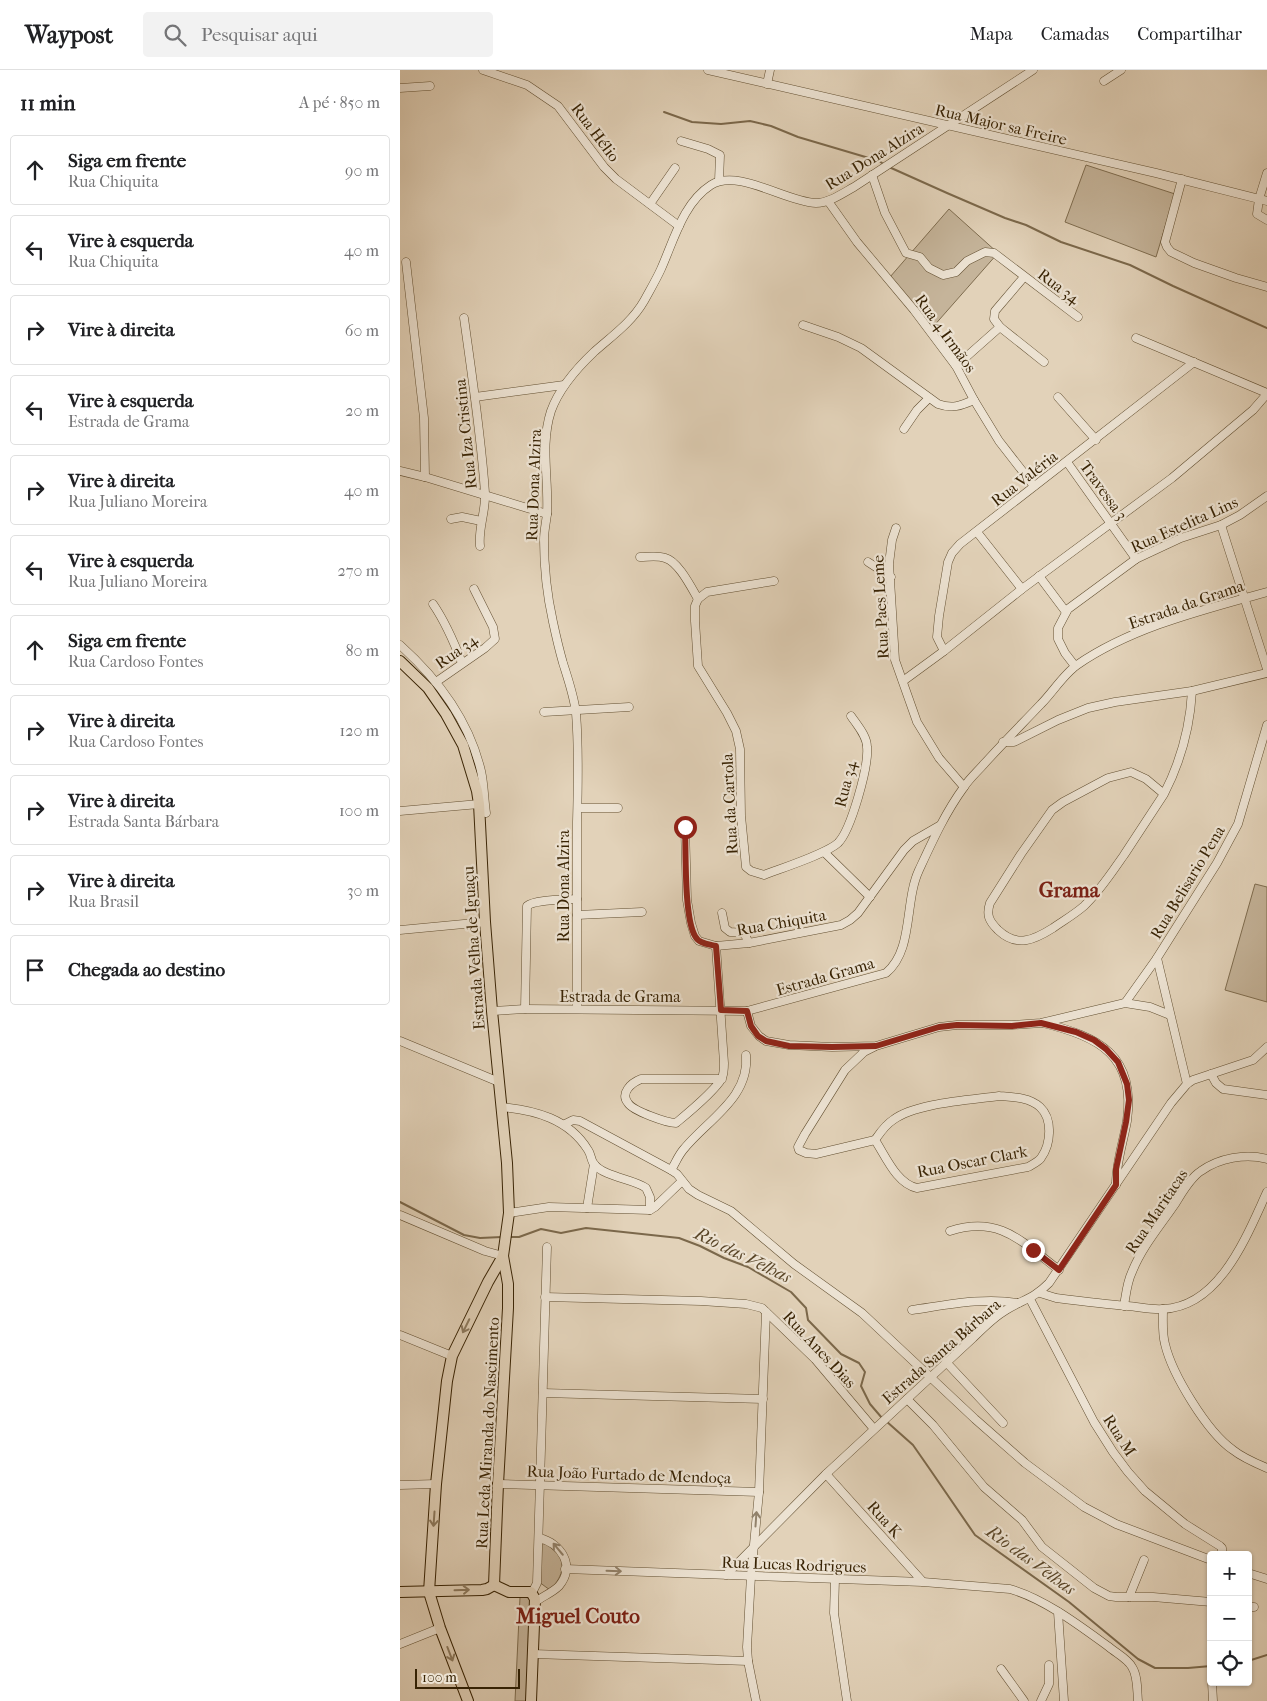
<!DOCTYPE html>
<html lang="pt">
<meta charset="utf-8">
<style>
body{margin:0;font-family:"IM FELL French Canon",serif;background:#f2f2f2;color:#202124}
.controls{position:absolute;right:15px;bottom:15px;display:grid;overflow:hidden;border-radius:5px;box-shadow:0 1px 4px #0004}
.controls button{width:45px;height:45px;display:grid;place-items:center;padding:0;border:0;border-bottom:1px solid #e0e0e0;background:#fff;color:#202124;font:25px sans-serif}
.scale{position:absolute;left:15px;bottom:12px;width:105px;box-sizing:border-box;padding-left:5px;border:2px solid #382304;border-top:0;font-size:14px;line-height:18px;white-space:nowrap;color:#382304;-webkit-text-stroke:4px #ece2d2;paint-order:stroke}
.stop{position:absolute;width:15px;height:15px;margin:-11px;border:4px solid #8f2418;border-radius:50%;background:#fff}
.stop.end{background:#8f2418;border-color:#fff;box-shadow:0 1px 5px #0008}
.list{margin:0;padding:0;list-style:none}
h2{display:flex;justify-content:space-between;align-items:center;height:65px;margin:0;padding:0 20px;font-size:21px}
h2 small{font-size:16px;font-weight:400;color:#757577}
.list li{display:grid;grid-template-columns:32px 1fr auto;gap:15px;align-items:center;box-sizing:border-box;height:70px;margin:0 10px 10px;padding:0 10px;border:1px solid #e0e0e0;border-radius:5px}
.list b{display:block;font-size:19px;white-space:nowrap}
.list p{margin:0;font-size:16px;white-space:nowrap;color:#757577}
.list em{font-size:16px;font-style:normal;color:#757577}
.icon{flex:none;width:28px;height:28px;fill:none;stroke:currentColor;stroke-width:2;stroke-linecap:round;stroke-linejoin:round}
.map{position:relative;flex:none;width:867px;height:1631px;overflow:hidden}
header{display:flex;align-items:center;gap:30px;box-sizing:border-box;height:70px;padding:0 25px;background:#fff;border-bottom:1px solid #e0e0e0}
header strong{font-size:24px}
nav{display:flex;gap:28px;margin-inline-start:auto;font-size:18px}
.search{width:350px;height:45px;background:#f2f2f2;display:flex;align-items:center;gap:12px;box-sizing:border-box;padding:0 18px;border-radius:5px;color:#757577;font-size:19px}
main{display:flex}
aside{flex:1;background:#fff}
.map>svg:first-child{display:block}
.green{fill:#c5b49a;stroke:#7e6c4f}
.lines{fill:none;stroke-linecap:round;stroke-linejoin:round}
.stream{stroke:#7b684b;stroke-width:2}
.minor-casing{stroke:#624f31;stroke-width:9}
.major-casing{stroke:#382304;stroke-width:12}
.minor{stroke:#ece2d2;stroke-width:8}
.major{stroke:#e2d2b9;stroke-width:10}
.oneway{stroke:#8d7a5e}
.oneway2{stroke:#92826b}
.route{stroke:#8f2418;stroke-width:6}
.labels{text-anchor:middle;stroke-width:4.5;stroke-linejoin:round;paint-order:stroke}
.street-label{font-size:16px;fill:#382304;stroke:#ece2d2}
.water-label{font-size:18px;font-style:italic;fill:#5a4628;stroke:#ece2d2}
.district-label{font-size:21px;font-weight:bold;fill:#7a1f14;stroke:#ece2d2}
</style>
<header>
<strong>Waypost</strong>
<div class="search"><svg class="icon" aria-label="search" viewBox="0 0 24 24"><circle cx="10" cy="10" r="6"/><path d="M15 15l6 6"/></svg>Pesquisar aqui</div>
<nav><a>Mapa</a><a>Camadas</a><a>Compartilhar</a></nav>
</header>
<main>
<aside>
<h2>11 min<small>A pé · 850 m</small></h2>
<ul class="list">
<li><svg class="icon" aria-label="ahead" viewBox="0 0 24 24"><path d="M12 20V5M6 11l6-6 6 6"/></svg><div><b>Siga em frente</b><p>Rua Chiquita</p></div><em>90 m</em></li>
<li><svg class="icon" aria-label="left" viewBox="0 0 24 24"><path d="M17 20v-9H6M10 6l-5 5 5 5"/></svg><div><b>Vire à esquerda</b><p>Rua Chiquita</p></div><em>40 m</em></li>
<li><svg class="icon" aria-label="right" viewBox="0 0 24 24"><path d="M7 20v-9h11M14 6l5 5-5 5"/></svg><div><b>Vire à direita</b></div><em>60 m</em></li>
<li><svg class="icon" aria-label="left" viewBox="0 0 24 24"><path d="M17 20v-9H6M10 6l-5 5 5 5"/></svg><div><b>Vire à esquerda</b><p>Estrada de Grama</p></div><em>20 m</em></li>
<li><svg class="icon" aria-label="right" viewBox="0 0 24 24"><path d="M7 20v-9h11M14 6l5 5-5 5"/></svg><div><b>Vire à direita</b><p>Rua Juliano Moreira</p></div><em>40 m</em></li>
<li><svg class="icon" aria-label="left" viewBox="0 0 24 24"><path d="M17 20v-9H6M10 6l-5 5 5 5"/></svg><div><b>Vire à esquerda</b><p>Rua Juliano Moreira</p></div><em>270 m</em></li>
<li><svg class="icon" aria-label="ahead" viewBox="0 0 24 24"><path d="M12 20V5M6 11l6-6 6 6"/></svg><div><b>Siga em frente</b><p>Rua Cardoso Fontes</p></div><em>80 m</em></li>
<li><svg class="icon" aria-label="right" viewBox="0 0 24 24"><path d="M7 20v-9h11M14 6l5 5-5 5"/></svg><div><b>Vire à direita</b><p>Rua Cardoso Fontes</p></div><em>120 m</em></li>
<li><svg class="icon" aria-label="right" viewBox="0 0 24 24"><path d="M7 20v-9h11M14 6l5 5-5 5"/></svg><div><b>Vire à direita</b><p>Estrada Santa Bárbara</p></div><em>100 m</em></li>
<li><svg class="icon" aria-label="right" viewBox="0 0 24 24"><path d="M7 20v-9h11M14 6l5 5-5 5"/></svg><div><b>Vire à direita</b><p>Rua Brasil</p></div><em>30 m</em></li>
<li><svg class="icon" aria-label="arrive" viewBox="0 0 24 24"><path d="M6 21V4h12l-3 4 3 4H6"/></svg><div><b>Chegada ao destino</b></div></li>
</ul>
</aside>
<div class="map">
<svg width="867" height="1631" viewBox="0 0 867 1631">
<rect width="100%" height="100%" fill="#e2d2b9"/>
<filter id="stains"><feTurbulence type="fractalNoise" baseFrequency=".004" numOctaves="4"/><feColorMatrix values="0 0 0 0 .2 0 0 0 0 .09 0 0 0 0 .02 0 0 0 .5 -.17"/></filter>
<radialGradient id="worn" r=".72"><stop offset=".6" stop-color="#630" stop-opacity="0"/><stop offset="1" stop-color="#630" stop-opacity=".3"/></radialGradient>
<g class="green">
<path d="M 686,95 L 775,124 L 756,187 L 665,152 Z"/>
<path d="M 549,139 L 598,183 L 532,258 L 490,207 Z"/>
<path d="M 855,814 L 867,817 L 867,932 L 825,920 Z"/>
<path d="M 142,1470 C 148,1472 151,1476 155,1480 C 168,1494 161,1509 150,1520 L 139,1512 Z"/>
<path d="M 120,1527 L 132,1528 L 128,1631 L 115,1631 Z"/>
</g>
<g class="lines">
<g class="stream">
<path d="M 264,42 L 292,52 L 321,54 L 350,51 L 371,56 L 398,67 L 479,91 L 485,95"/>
<path d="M 489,97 L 547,123 L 605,148 L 626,155 L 661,172 L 730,195 L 773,216 L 867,258"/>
<path d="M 0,1132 L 64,1165 L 80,1168 L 102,1167"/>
<path d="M 109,1167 L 119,1167 L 141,1159 L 161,1163 L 186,1158 L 279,1168 L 300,1176 L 324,1188 L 348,1197 L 391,1222 L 406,1238 L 408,1250 L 441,1284 L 459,1293 L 465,1302 L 461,1316 L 470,1334 L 482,1348"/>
<path d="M 486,1351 L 513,1375 L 529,1398 L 575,1465 L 669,1532 L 738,1589 L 755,1598 L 788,1598 L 811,1596"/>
<path d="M 848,1591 L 867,1585"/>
</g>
<defs>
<g id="minor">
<path d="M 83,0 L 127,15 L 158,36 L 204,97 L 216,109 L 279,156"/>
<path d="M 308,0 L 756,103 L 867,131"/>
<path d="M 704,11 L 721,0"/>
<path d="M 367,14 L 370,0"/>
<path d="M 0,18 L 30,16"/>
<path d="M 281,71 L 308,79 L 320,85 L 319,111"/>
<path d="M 867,103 L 859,129 L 857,144 L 867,150"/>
<path d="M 472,105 L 485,143 L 506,183 L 520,187 L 529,198 L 543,205 L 556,202 L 567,191 L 585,182 L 594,183 L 678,247"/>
<path d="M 782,109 L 765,172 L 767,177 L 771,182 L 794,193 L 836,208 L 867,217"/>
<path d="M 428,131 L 457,172 L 514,240 L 556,296 L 574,330 L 599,371 L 634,416"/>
<path d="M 250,134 L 275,98"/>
<path d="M 6,192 L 24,348 L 25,407"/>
<path d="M 624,207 L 595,241 L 594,249 L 600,257 L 644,292"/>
<path d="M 64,248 C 72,306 81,364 85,423 C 86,441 78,458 80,476"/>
<path d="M 403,255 L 438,267 L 461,278 L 538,334 C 552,339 560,336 574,330"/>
<path d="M 736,268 L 867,323"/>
<path d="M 556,296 L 600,257"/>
<path d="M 75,327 L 164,315"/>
<path d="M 658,327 L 696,370"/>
<path d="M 504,359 L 517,340 L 529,328"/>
<path d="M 667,392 L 736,489"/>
<path d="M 0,401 L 25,407 L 147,444"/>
<path d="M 51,449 L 62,447 L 81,451"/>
<path d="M 821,455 L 867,599"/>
<path d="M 496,458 L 492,470 L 489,494 L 495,590 L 517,652 L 539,688 L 564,717"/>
<path d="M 577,462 L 622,519"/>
<path d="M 240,487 C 248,487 257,485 265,488 C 278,491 291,517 298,529"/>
<path d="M 468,492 L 491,507"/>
<path d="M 639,506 L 666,542"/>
<path d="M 374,511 L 307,522 L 298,529 L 295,536 L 295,551 L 298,596 L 327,643 L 336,661 L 340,679 L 341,746 L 346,797 L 351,801 L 364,805 C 382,798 426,784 438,773 C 451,760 469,696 467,677 C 467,666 457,655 451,646"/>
<path d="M 33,534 C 46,553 54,572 62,593"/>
<path d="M 0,575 C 38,609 69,650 81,701 C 84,714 84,729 86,743"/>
<path d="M 544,581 L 537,567 L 539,546 L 548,492 L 552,483 L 560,474 L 794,292"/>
<path d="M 675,596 L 665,583 L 658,569 L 658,558 L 668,539 L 736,489 L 781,468 L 821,455 L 840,445 L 867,426"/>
<path d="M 503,611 L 544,581 L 622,519 L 772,408 L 853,340 L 867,324"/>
<path d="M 36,612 L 85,578 L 95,569 L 93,557 L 74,519"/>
<path d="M 144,642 L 229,637"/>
<path d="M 603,672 L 614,672 L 658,650 L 688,638 L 715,632 L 792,621 L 867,603"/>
<path d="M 764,724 L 746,709 L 731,702 L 708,708 L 663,732 L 652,740 L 621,784 L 590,833 C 586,845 589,851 598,860 C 617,878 634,870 653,858 C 663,851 675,844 684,836 C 700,821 712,802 724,785 C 738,764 751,744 764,724 C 781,691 790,658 792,621"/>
<path d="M 178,738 L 218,738"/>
<path d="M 0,741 L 79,734"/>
<path d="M 285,757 L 287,830 L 291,853 L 295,866 L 299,871 L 316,876 L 349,873 L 441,855 L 450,850 L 458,843 L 504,780 L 513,771 L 539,756"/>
<path d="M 424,782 L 470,827"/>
<path d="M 322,843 L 325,858 L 330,862 L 344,863 L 349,873"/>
<path d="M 177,845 L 242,842"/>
<path d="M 0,860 L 85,852"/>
<path d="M 316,876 L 324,993 C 324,998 324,1003 322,1008 C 315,1021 288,1043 276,1053 C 267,1053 233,1041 228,1033 C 220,1023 231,1013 241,1009 L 322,1009"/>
<path d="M 725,933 L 757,888"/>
<path d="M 125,939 L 127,836 C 135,829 165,830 177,829"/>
<path d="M 177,939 C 177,877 177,815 177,752 C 178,716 179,679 176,643 C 174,626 168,609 163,593 C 159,579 156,566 153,552 C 147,525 144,498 144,470 C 144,461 146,453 147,444 C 149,409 140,375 151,341 C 159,319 177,298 194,282 C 212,266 232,252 244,231 C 250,220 256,210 261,199 C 274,170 283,133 311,115 C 338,98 386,132 416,133 C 429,133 443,123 454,117 L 633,0"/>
<path d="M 92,941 L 125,939 L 347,941 L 486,903 C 514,880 504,832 519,800 C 532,772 545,743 564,717 C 569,709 577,702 584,694 C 602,674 622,654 641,634 C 652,623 664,604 677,595 C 732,557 803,540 867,522"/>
<path d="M 347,941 L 351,956 L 359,966 L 366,971 L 389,975 L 432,977 L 476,976 L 539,957 L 557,955 L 612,955 L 641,953 L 725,933 L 750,937 L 770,945"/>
<path d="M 643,953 C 699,967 736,985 727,1051 C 723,1073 716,1093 716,1115"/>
<path d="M 0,971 L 99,1012"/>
<path d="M 474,977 L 464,982 L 445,1000 L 405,1064 L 398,1077 L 399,1080 L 406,1083 L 416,1084 L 475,1070"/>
<path d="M 811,1004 L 816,1013 L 823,1019 L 867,1025"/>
<path d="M 787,1014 L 757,888 L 817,793 L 838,754 L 867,655"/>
<path d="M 599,1026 C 612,1027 629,1027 640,1037 C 653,1049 651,1074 641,1088 C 638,1092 633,1094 628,1097 L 517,1118 C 497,1114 486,1087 475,1070 C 480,1063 485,1055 493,1050 C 515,1033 571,1030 599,1026 Z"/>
<path d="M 101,1037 C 135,1040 169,1049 188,1080 C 191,1084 191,1091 194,1094 C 204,1107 234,1109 246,1118 L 250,1127 L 250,1140"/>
<path d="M 165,1054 L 173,1050 L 180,1051 L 271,1100 L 277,1104 L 289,1119 L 298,1125 L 331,1141 L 394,1194 L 462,1243 L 575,1349 L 625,1393 L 684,1437 L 716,1454 L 811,1490"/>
<path d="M 271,1100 C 275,1094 278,1086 283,1080 C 307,1050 350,1028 346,985"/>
<path d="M 187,1138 L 194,1094"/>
<path d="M 109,1143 L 149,1137 L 250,1140 L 255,1137 L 282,1111"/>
<path d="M 0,1145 L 85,1181 L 103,1186"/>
<path d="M 550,1161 C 600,1145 622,1172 659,1200"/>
<path d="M 640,1223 L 656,1228 C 680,1231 704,1234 728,1236 C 740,1237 752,1240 763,1239 C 820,1237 847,1165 867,1122"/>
<path d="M 145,1227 L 301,1231 L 346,1234 L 362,1238 L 415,1289 L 474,1359"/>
<path d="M 630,1229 L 694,1352 L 713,1382 L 728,1402 L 745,1421 L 785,1454 L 820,1476 L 822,1478 L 822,1485"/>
<path d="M 724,1236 C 726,1224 727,1212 732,1202 C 742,1177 760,1156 775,1134 C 782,1123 790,1108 801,1101 C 819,1088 846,1083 867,1089"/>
<path d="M 763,1239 C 763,1251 762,1263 765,1274 C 772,1304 807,1362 833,1380 C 843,1388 855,1393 867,1398"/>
<path d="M 512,1240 C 547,1235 583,1227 618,1233"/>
<path d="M 0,1265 L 52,1286"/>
<path d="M 546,1292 L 603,1353"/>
<path d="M 143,1323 L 363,1329"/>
<path d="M 507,1329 L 533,1355 L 584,1417 L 622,1450 L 642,1477 L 694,1518 L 709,1526 L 716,1527 L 753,1527 L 811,1532"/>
<path d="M 426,1404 L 523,1512"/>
<path d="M 98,1414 L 359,1422"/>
<path d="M 0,1415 L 36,1414"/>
<path d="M 165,1499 L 523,1512 L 610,1519 C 645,1529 680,1556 709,1577 C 716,1583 728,1589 732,1597 C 738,1606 737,1621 738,1631"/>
<path d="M 848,1503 L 867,1509"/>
<path d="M 326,1505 L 426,1404 L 573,1268 C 583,1258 594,1247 606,1240 C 624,1229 633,1229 649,1213 L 771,1033 L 787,1014 L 793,1010 L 853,990 L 867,977"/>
<path d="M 435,1509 L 434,1543 L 447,1631"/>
<path d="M 131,1522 L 134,1519 L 137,1513 L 147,1177"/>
<path d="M 729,1527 L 744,1490"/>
<path d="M 135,1532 C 143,1526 152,1523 159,1516 C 176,1496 161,1473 139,1468"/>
<path d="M 848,1537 L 854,1537"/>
<path d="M 658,1542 L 664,1631"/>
<path d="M 0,1574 L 40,1558"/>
<path d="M 133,1584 L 348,1591"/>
<path d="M 601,1599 L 624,1631"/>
<path d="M 812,1612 L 813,1631"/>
<path d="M 356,1631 L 348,1591 L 347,1577 L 351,1506 L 359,1422 L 366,1242"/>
<path d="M 641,1631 L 649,1614 L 649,1595"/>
</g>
<g id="major">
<path d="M 0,591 L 28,618 L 46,644 L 63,675 L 77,721 L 79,734 L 85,852 L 92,941 L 107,1093 L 109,1143 L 103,1186 L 108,1214 L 108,1238 L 98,1414 L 94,1515"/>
<path d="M 94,1515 L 109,1522 L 131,1522 L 135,1529 L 131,1631"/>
<path d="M 0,1522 L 82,1520 L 87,1519 L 94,1515"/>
<path d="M 68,1631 L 40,1558 L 29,1522 L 36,1414 L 47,1311 L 52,1286 L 88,1212 L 103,1186"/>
</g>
</defs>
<use href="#minor" class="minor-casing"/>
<use href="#major" class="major-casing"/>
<use href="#minor" class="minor"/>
<use href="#major" class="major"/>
</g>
<defs><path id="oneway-shaft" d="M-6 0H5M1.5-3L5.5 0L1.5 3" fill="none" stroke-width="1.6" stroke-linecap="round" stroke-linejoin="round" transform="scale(1.25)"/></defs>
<g class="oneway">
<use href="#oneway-shaft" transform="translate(66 1256) rotate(116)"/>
<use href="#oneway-shaft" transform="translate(34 1449) rotate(94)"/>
<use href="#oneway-shaft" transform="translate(62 1520) rotate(-2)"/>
<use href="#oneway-shaft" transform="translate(50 1584) rotate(69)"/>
</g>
<g class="oneway2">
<use href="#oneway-shaft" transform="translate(356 1449) rotate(-86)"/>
<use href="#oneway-shaft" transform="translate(158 1479) rotate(-130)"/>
<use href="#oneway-shaft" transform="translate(214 1501) rotate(2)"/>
</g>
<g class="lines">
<path class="route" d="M 285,757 C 286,781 284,848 295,866 C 299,874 309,874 316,876 L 321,940 L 347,941 L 351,956 L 358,966 L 366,971 L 389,976 L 432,977 L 476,976 L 539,957 L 557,955 L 612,956 L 641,953 L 676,962 L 694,970 L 706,979 L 718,992 L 727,1014 L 729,1030 L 726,1052 L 716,1099 L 716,1115 L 659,1200 L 633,1180"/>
</g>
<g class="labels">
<g class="street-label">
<text transform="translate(601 54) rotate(13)" y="6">Rua Major sa Freire</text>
<text transform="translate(196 62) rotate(53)" y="6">Rua Hélio</text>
<text transform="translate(474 86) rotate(-32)" y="6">Rua Dona Alzira</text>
<text transform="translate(659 216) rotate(37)" y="6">Rua 34</text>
<text transform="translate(546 263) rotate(54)" y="6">Rua 4 Irmãos</text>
<text transform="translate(65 364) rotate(-96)" y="6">Rua Iza Cristina</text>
<text transform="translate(624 408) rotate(-38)" y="6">Rua Valéria</text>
<text transform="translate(133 415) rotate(-88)" y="6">Rua Dona Alzira</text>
<text transform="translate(704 420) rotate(54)" y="6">Travessa 3</text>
<text transform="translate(784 454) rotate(-24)" y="6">Rua Estelita Lins</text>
<text transform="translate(786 534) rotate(-19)" y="6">Estrada da Grama</text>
<text transform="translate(480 537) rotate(-93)" y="6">Rua Paes Leme</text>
<text transform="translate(56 581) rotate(-35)" y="6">Rua 34</text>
<text transform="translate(445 714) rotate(-76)" y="6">Rua 34</text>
<text transform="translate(329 734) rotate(-93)" y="6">Rua da Cartola</text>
<text transform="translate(787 812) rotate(-59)" y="6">Rua Belisario Pena</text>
<text transform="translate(163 816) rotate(-90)" y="6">Rua Dona Alzira</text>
<text transform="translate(381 852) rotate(-10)" y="6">Rua Chiquita</text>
<text transform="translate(73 878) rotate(-94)" y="6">Estrada Velha de Iguaçu</text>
<text transform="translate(425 906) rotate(-16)" y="6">Estrada Grama</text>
<text x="220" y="932">Estrada de Grama</text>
<text transform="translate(572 1091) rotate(-11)" y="6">Rua Oscar Clark</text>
<text transform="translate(756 1141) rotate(-56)" y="6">Rua Maritacas</text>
<text transform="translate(420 1279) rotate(47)" y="6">Rua Anes Dias</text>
<text transform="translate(541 1281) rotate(-41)" y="6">Estrada Santa Bárbara</text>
<text transform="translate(87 1363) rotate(-87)" y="6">Rua Leda Miranda do Nascimento</text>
<text transform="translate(720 1365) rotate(57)" y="6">Rua M</text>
<text transform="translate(229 1404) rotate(2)" y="6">Rua João Furtado de Mendoça</text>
<text transform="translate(485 1449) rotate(48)" y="6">Rua K</text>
<text transform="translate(394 1494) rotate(2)" y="6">Rua Lucas Rodrigues</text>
</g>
<g class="water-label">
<text transform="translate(343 1185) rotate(26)" y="6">Rio das Velhas</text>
<text transform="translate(631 1490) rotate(36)" y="6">Rio das Velhas</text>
</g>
<g class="district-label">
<text x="669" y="827">Grama</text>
<text x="178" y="1553">Miguel Couto</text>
</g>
</g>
<rect width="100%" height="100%" filter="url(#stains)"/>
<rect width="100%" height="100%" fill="url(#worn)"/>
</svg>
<div class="controls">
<button>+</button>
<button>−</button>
<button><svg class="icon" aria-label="locate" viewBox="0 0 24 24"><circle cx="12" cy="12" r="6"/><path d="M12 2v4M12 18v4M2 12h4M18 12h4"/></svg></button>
</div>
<div class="scale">100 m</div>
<div class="stop" style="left:285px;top:757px"></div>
<div class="stop end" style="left:633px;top:1180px"></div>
</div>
</main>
